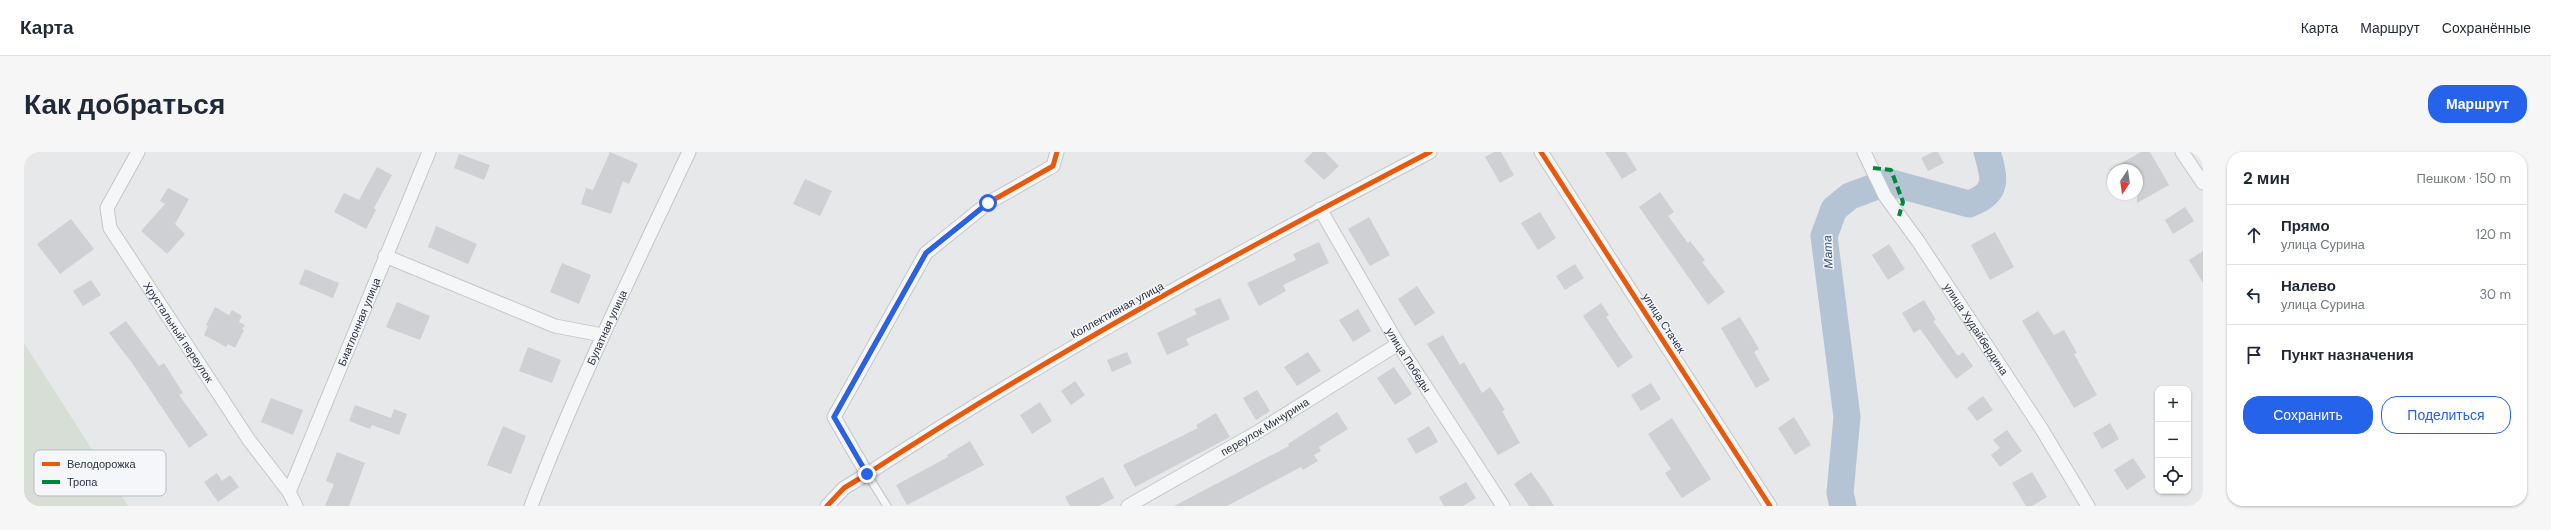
<!DOCTYPE html>
<html lang="ru">
<meta charset="utf-8">
<style>
body{margin:0;font-family:"DM Sans",sans-serif;background:#f6f6f7;color:#1f2937}
.controls{position:absolute;right:12px;bottom:12px;display:grid;overflow:hidden;border-radius:8px;box-shadow:0 1px 3px #0004}
.controls button{width:36px;height:36px;display:grid;place-items:center;padding:0;border:0;border-bottom:1px solid #e0e1e3;background:#fff;color:#1f2937;font:20px sans-serif}
.compass{position:absolute;left:2083px;top:12px;width:36px;height:36px;border-radius:50%;background:#fff;box-shadow:0 1px 3px #0004;rotate:193deg}
.stop{position:absolute;width:12px;height:12px;margin:-9px;border:3px solid #2563eb;border-radius:50%;background:#fff}
.stop.end{background:#2563eb;border-color:#fff;box-shadow:0 1px 4px #0008}
.list{margin:0;padding:0;list-style:none}
h2{display:flex;justify-content:space-between;align-items:center;height:52px;margin:0;padding:0 16px;font-size:17px}
h2 small{font-size:13px;font-weight:400;color:#747a83}
.list li{display:grid;grid-template-columns:26px 1fr auto;gap:12px;align-items:center;box-sizing:border-box;height:60px;padding:0 16px;border-top:1px solid #e0e1e3}
.list b{display:block;font-size:15px;white-space:nowrap}
.list p{margin:0;font-size:13px;white-space:nowrap;color:#747a83}
.list em{font-size:13px;font-style:normal;color:#747a83}
.actions{display:flex;gap:8px;padding:12px 16px}
.actions a{flex:1;padding:9px 0;border:1px solid #2563eb;border-radius:16px;text-align:center;font-size:14px;color:#2563eb}
.actions .main{background:#2563eb;color:#fff}
.icon{flex:none;width:22px;height:22px;fill:none;stroke:currentColor;stroke-width:2;stroke-linecap:round;stroke-linejoin:round}
.map{position:relative;flex:none;width:2179px;height:354px;overflow:hidden;border-radius:16px}
header{display:flex;align-items:center;gap:24px;box-sizing:border-box;height:56px;padding:0 20px;background:#fff;border-bottom:1px solid #e0e1e3}
header strong{font-size:19px}
nav{display:flex;gap:22px;margin-inline-start:auto;font-size:14px}
.intro{display:flex;align-items:center;justify-content:space-between;box-sizing:border-box;height:96px;padding:0 24px}
h1{margin:0;font-size:28px}
.button{padding:10px 18px;border-radius:16px;background:#2563eb;color:#fff;font-size:14px;font-weight:700}
main{display:flex;gap:24px;padding:0 24px}
aside{flex:1;background:#fff;border-radius:16px;box-shadow:0 1px 3px #0004}
.map>svg:first-child{display:block}
.green{fill:#d6ded6}
.lines{fill:none;stroke-linecap:round;stroke-linejoin:round}
.river{stroke:#b4c4d5;stroke-width:27}
.building{fill:#ced0d3}
.service-casing{stroke:#c4c6c8;stroke-width:9}
.minor-casing{stroke:#c4c6c8;stroke-width:15}
.service{stroke:#f5f6f7;stroke-width:7}
.minor{stroke:#f5f6f7;stroke-width:13}
.quiet{stroke:#00873e;stroke-width:4;stroke-dasharray:8 4;stroke-linecap:butt}
.cycleway-casing{stroke:#f4f6f9;stroke-width:8}
.cycleway{stroke:#e8590c;stroke-width:5}
.route{stroke:#2563eb;stroke-width:5}
.labels{text-anchor:middle;stroke-width:3;stroke-linejoin:round;paint-order:stroke}
.street-label{font-size:11px;fill:#2b3445;stroke:#f4f6f9}
.water-label{font-size:12px;font-style:italic;fill:#34527a;stroke:#f4f6f9}
.key{fill:#f4f6f9;stroke:#b8bcc3;stroke-width:1}
.key-label{font-size:11px;fill:#2b3445}
</style>
<header>
<strong>Карта</strong>
<nav><a>Карта</a><a>Маршрут</a><a>Сохранённые</a></nav>
</header>
<div class="intro"><h1>Как добраться</h1><a class="button">Маршрут</a></div>
<main>
<div class="map">
<svg width="2179" height="354" viewBox="0 0 2179 354">
<rect width="100%" height="100%" fill="#e6e8ea"/>
<path class="green" d="M 0,191 L 104,354 L 0,354 Z"/>
<g class="lines">
<path class="river" d="M 1819,354 L 1816,341 L 1823,265 L 1800,84 L 1810,57 L 1826,44 L 1864,30 L 1945,52 C 1975,41 1971,27 1963,0"/>
</g>
<g class="building">
<path d="M 586,0 L 614,12 L 605,32 L 599,29 L 587,62 L 557,52 L 562,36 L 569,38 Z"/>
<path d="M 1289,0 L 1301,0 L 1315,14 L 1300,28 L 1280,9 Z"/>
<path d="M 1470,0 L 1477,0 L 1490,23 L 1476,31 L 1461,5 Z"/>
<path d="M 1581,0 L 1602,0 L 1613,18 L 1598,27 Z"/>
<path d="M 1909,0 L 1914,0 L 1920,11 L 1904,19 L 1897,6 Z"/>
<path d="M 2117,0 L 2126,0 L 2145,33 L 2113,51 L 2113,18 L 2085,18 Z"/>
<path d="M 435,2 L 466,13 L 460,28 L 430,16 Z"/>
<path d="M 353,15 L 368,23 L 350,56 L 352,58 L 342,77 L 310,60 L 320,41 L 335,48 Z"/>
<path d="M 781,27 L 808,39 L 796,64 L 769,52 Z"/>
<path d="M 144,36 L 165,47 L 151,72 L 161,82 L 143,102 L 117,79 L 141,52 L 136,49 Z"/>
<path d="M 1636,40 L 1650,60 L 1644,64 L 1664,91 L 1666,89 L 1681,108 L 1678,110 L 1701,140 L 1684,153 L 1615,55 Z"/>
<path d="M 2161,55 L 2170,69 L 2149,82 L 2141,68 Z"/>
<path d="M 1516,60 L 1532,86 L 1514,98 L 1497,71 Z"/>
<path d="M 1345,65 L 1366,103 L 1346,114 L 1324,77 Z"/>
<path d="M 47,67 L 70,97 L 36,122 L 13,92 Z"/>
<path d="M 412,74 L 453,92 L 444,112 L 404,95 Z"/>
<path d="M 1971,80 L 1990,115 L 1966,128 L 1947,93 Z"/>
<path d="M 1295,90 L 1305,111 L 1259,133 L 1262,139 L 1235,154 L 1223,131 L 1272,108 L 1269,102 Z"/>
<path d="M 1865,92 L 1881,117 L 1864,128 L 1848,103 Z"/>
<path d="M 2179,99 L 2179,131 L 2165,108 Z"/>
<path d="M 538,111 L 567,123 L 555,152 L 526,140 Z"/>
<path d="M 1551,112 L 1560,126 L 1541,138 L 1532,124 Z"/>
<path d="M 281,117 L 315,131 L 309,146 L 275,132 Z"/>
<path d="M 67,128 L 77,143 L 59,154 L 49,139 Z"/>
<path d="M 1393,134 L 1411,161 L 1391,174 L 1374,147 Z"/>
<path d="M 1196,146 L 1206,167 L 1162,187 L 1165,193 L 1143,203 L 1133,181 L 1173,162 L 1170,157 Z"/>
<path d="M 1900,148 L 1912,168 L 1909,169 L 1934,204 L 1939,200 L 1949,214 L 1932,227 L 1896,177 L 1890,181 L 1878,161 Z"/>
<path d="M 373,150 L 406,164 L 396,188 L 362,175 Z"/>
<path d="M 1577,151 L 1585,163 L 1582,165 L 1609,205 L 1594,216 L 1559,164 Z"/>
<path d="M 191,155 L 205,163 L 208,158 L 218,164 L 215,170 L 221,173 L 218,177 L 220,178 L 211,196 L 204,192 L 202,195 L 180,183 L 184,174 L 182,173 Z"/>
<path d="M 1334,157 L 1347,179 L 1329,190 L 1315,168 Z"/>
<path d="M 2014,159 L 2030,183 L 2040,178 L 2053,201 L 2050,202 L 2073,243 L 2050,256 L 1998,169 Z"/>
<path d="M 1716,165 L 1735,197 L 1730,200 L 1746,228 L 1732,236 L 1697,176 Z"/>
<path d="M 102,169 L 135,214 L 140,211 L 159,241 L 155,243 L 184,283 L 165,296 L 108,211 L 85,181 Z"/>
<path d="M 1419,183 L 1436,213 L 1440,210 L 1458,241 L 1466,235 L 1481,258 L 1478,259 L 1496,291 L 1474,303 L 1403,192 Z"/>
<path d="M 504,195 L 537,208 L 528,231 L 495,219 Z"/>
<path d="M 1103,200 L 1108,211 L 1088,220 L 1083,208 Z"/>
<path d="M 1284,200 L 1297,219 L 1273,234 L 1260,215 Z"/>
<path d="M 1370,215 L 1388,242 L 1371,253 L 1353,226 Z"/>
<path d="M 1051,229 L 1061,243 L 1047,253 L 1037,239 Z"/>
<path d="M 1627,231 L 1637,247 L 1617,259 L 1607,243 Z"/>
<path d="M 1233,238 L 1246,259 L 1232,268 L 1219,246 Z"/>
<path d="M 1959,244 L 1969,258 L 1953,269 L 1943,256 Z"/>
<path d="M 247,246 L 279,258 L 269,283 L 237,270 Z"/>
<path d="M 1016,250 L 1028,269 L 1008,282 L 996,263 Z"/>
<path d="M 331,253 L 367,266 L 370,257 L 383,262 L 375,283 L 348,273 L 346,277 L 325,269 Z"/>
<path d="M 1313,260 L 1324,277 L 1295,295 L 1297,299 L 1290,303 L 1294,309 L 1279,318 L 1277,315 L 1203,354 L 1150,354 L 1265,294 L 1264,292 Z"/>
<path d="M 1192,261 L 1206,285 L 1111,335 L 1099,313 L 1174,276 L 1172,273 Z"/>
<path d="M 1770,265 L 1787,293 L 1771,303 L 1754,276 Z"/>
<path d="M 1648,266 L 1687,327 L 1658,346 L 1641,321 L 1647,317 L 1624,282 Z"/>
<path d="M 2086,271 L 2095,287 L 2078,297 L 2069,281 Z"/>
<path d="M 479,274 L 502,284 L 487,322 L 463,313 Z"/>
<path d="M 1405,274 L 1414,290 L 1392,302 L 1383,287 Z"/>
<path d="M 1983,278 L 1998,299 L 1976,315 L 1967,303 L 1976,296 L 1969,288 Z"/>
<path d="M 946,289 L 960,313 L 883,353 L 872,333 L 924,305 L 923,303 Z"/>
<path d="M 313,300 L 341,311 L 325,354 L 301,354 L 310,332 L 302,329 Z"/>
<path d="M 2109,306 L 2122,325 L 2103,338 L 2090,318 Z"/>
<path d="M 1507,320 L 1522,341 L 1530,354 L 1505,354 L 1490,332 Z"/>
<path d="M 2008,320 L 2023,345 L 2008,354 L 2002,354 L 1988,331 Z"/>
<path d="M 193,321 L 198,329 L 206,323 L 215,335 L 194,350 L 180,330 Z"/>
<path d="M 1079,325 L 1090,346 L 1075,354 L 1046,354 L 1041,345 Z"/>
<path d="M 1442,330 L 1452,346 L 1439,354 L 1420,354 L 1415,345 Z"/>
</g>
<g class="lines">
<defs>
<path id="service" d="M 843,322 L 863,354"/>
<g id="minor">
<path id="s1" d="M 114,0 L 83,56 L 86,76 L 225,288 L 265,340 L 272,354"/>
<path d="M 1517,0 L 1746,354"/>
<path id="s2" d="M 1840,0 L 1861,44 L 1894,89 L 2017,276 L 2064,354"/>
<path d="M 2158,0 L 2179,31"/>
<path id="s3" d="M 1296,57 L 1374,192 L 1479,354"/>
<path d="M 361,104 L 531,174 L 578,183"/>
<path d="M 843,322 L 810,265 L 902,101 L 964,51 L 1029,14 L 1033,0"/>
<path id="s4" d="M 265,340 L 405,0"/>
<path id="s5" d="M 507,354 C 553,233 610,117 665,0"/>
<path d="M 803,354 L 820,336 L 843,322 C 1024,204 1214,100 1406,0"/>
<path id="s6" d="M 1104,354 L 1232,281 L 1374,192"/>
</g>
</defs>
<use href="#service" class="service-casing"/>
<use href="#minor" class="minor-casing"/>
<use href="#service" class="service"/>
<use href="#minor" class="minor"/>
<path class="quiet" d="M 1849,16 L 1867,18 L 1879,50 L 1875,64"/>
<defs>
<g id="cycleway">
<path d="M 1517,0 L 1746,354"/>
<path d="M 843,322 L 810,265 L 902,101 L 964,51 L 1029,14 L 1033,0"/>
<path d="M 803,354 L 820,336 L 843,322 C 1024,204 1214,100 1406,0"/>
</g>
</defs>
<use href="#cycleway" class="cycleway-casing"/>
<use href="#cycleway" class="cycleway"/>
</g>
<g class="lines">
<path class="route" d="M 843,322 L 810,265 L 902,101 L 964,51"/>
</g>
<g class="labels">
<g class="street-label">
<text transform="translate(1093 158) rotate(-29)" y="4">Коллективная улица</text>
<text dy="4" stroke="none"><textPath href="#s4" startOffset="184">Биатлонная улица</textPath></text>
<text transform="translate(1640 171) rotate(57)" y="4">улица Стачек</text>
<text dy="4" stroke="none"><textPath href="#s5" startOffset="194">Булатная улица</textPath></text>
<text dy="4" stroke="none"><textPath href="#s2" startOffset="210">улица Худайбердина</textPath></text>
<text dy="4" stroke="none"><textPath href="#s1" startOffset="209">Хрустальный переулок</textPath></text>
<text dy="4" stroke="none"><textPath href="#s3" startOffset="175">улица Победы</textPath></text>
<text dy="4" stroke="none"><textPath href="#s6" startOffset="158">переулок Мичурина</textPath></text>
</g>
<g class="water-label">
<text transform="translate(1804 100) rotate(-93)" y="4">Мата</text>
</g>
</g>
<rect x="10" y="298" width="132" height="46" rx="6" class="key"/>
<rect x="18" y="310" width="18" height="4" fill="#e8590c"/>
<rect x="18" y="328" width="18" height="4" fill="#00873e"/>
<g class="key-label">
<text x="43" y="316">Велодорожка</text>
<text x="43" y="334">Тропа</text>
</g>
</svg>
<div class="controls">
<button>+</button>
<button>−</button>
<button><svg class="icon" aria-label="locate" viewBox="0 0 24 24"><circle cx="12" cy="12" r="6"/><path d="M12 2v4M12 18v4M2 12h4M18 12h4"/></svg></button>
</div>
<svg class="compass" viewBox="-18 -18 36 36"><path d="M0-13l5 13h-10z" fill="#e53935"/><path d="M0 13l5-13h-10z" fill="#747a83"/></svg>
<div class="stop" style="left:964px;top:51px"></div>
<div class="stop end" style="left:843px;top:322px"></div>
</div>
<aside>
<h2>2 мин<small>Пешком · 150 m</small></h2>
<ul class="list">
<li><svg class="icon" aria-label="ahead" viewBox="0 0 24 24"><path d="M12 20V5M6 11l6-6 6 6"/></svg><div><b>Прямо</b><p>улица Сурина</p></div><em>120 m</em></li>
<li><svg class="icon" aria-label="left" viewBox="0 0 24 24"><path d="M17 20v-9H6M10 6l-5 5 5 5"/></svg><div><b>Налево</b><p>улица Сурина</p></div><em>30 m</em></li>
<li><svg class="icon" aria-label="arrive" viewBox="0 0 24 24"><path d="M6 21V4h12l-3 4 3 4H6"/></svg><div><b>Пункт назначения</b></div></li>
</ul>
<div class="actions"><a class="main">Сохранить</a><a>Поделиться</a></div>
</aside>
</main>
